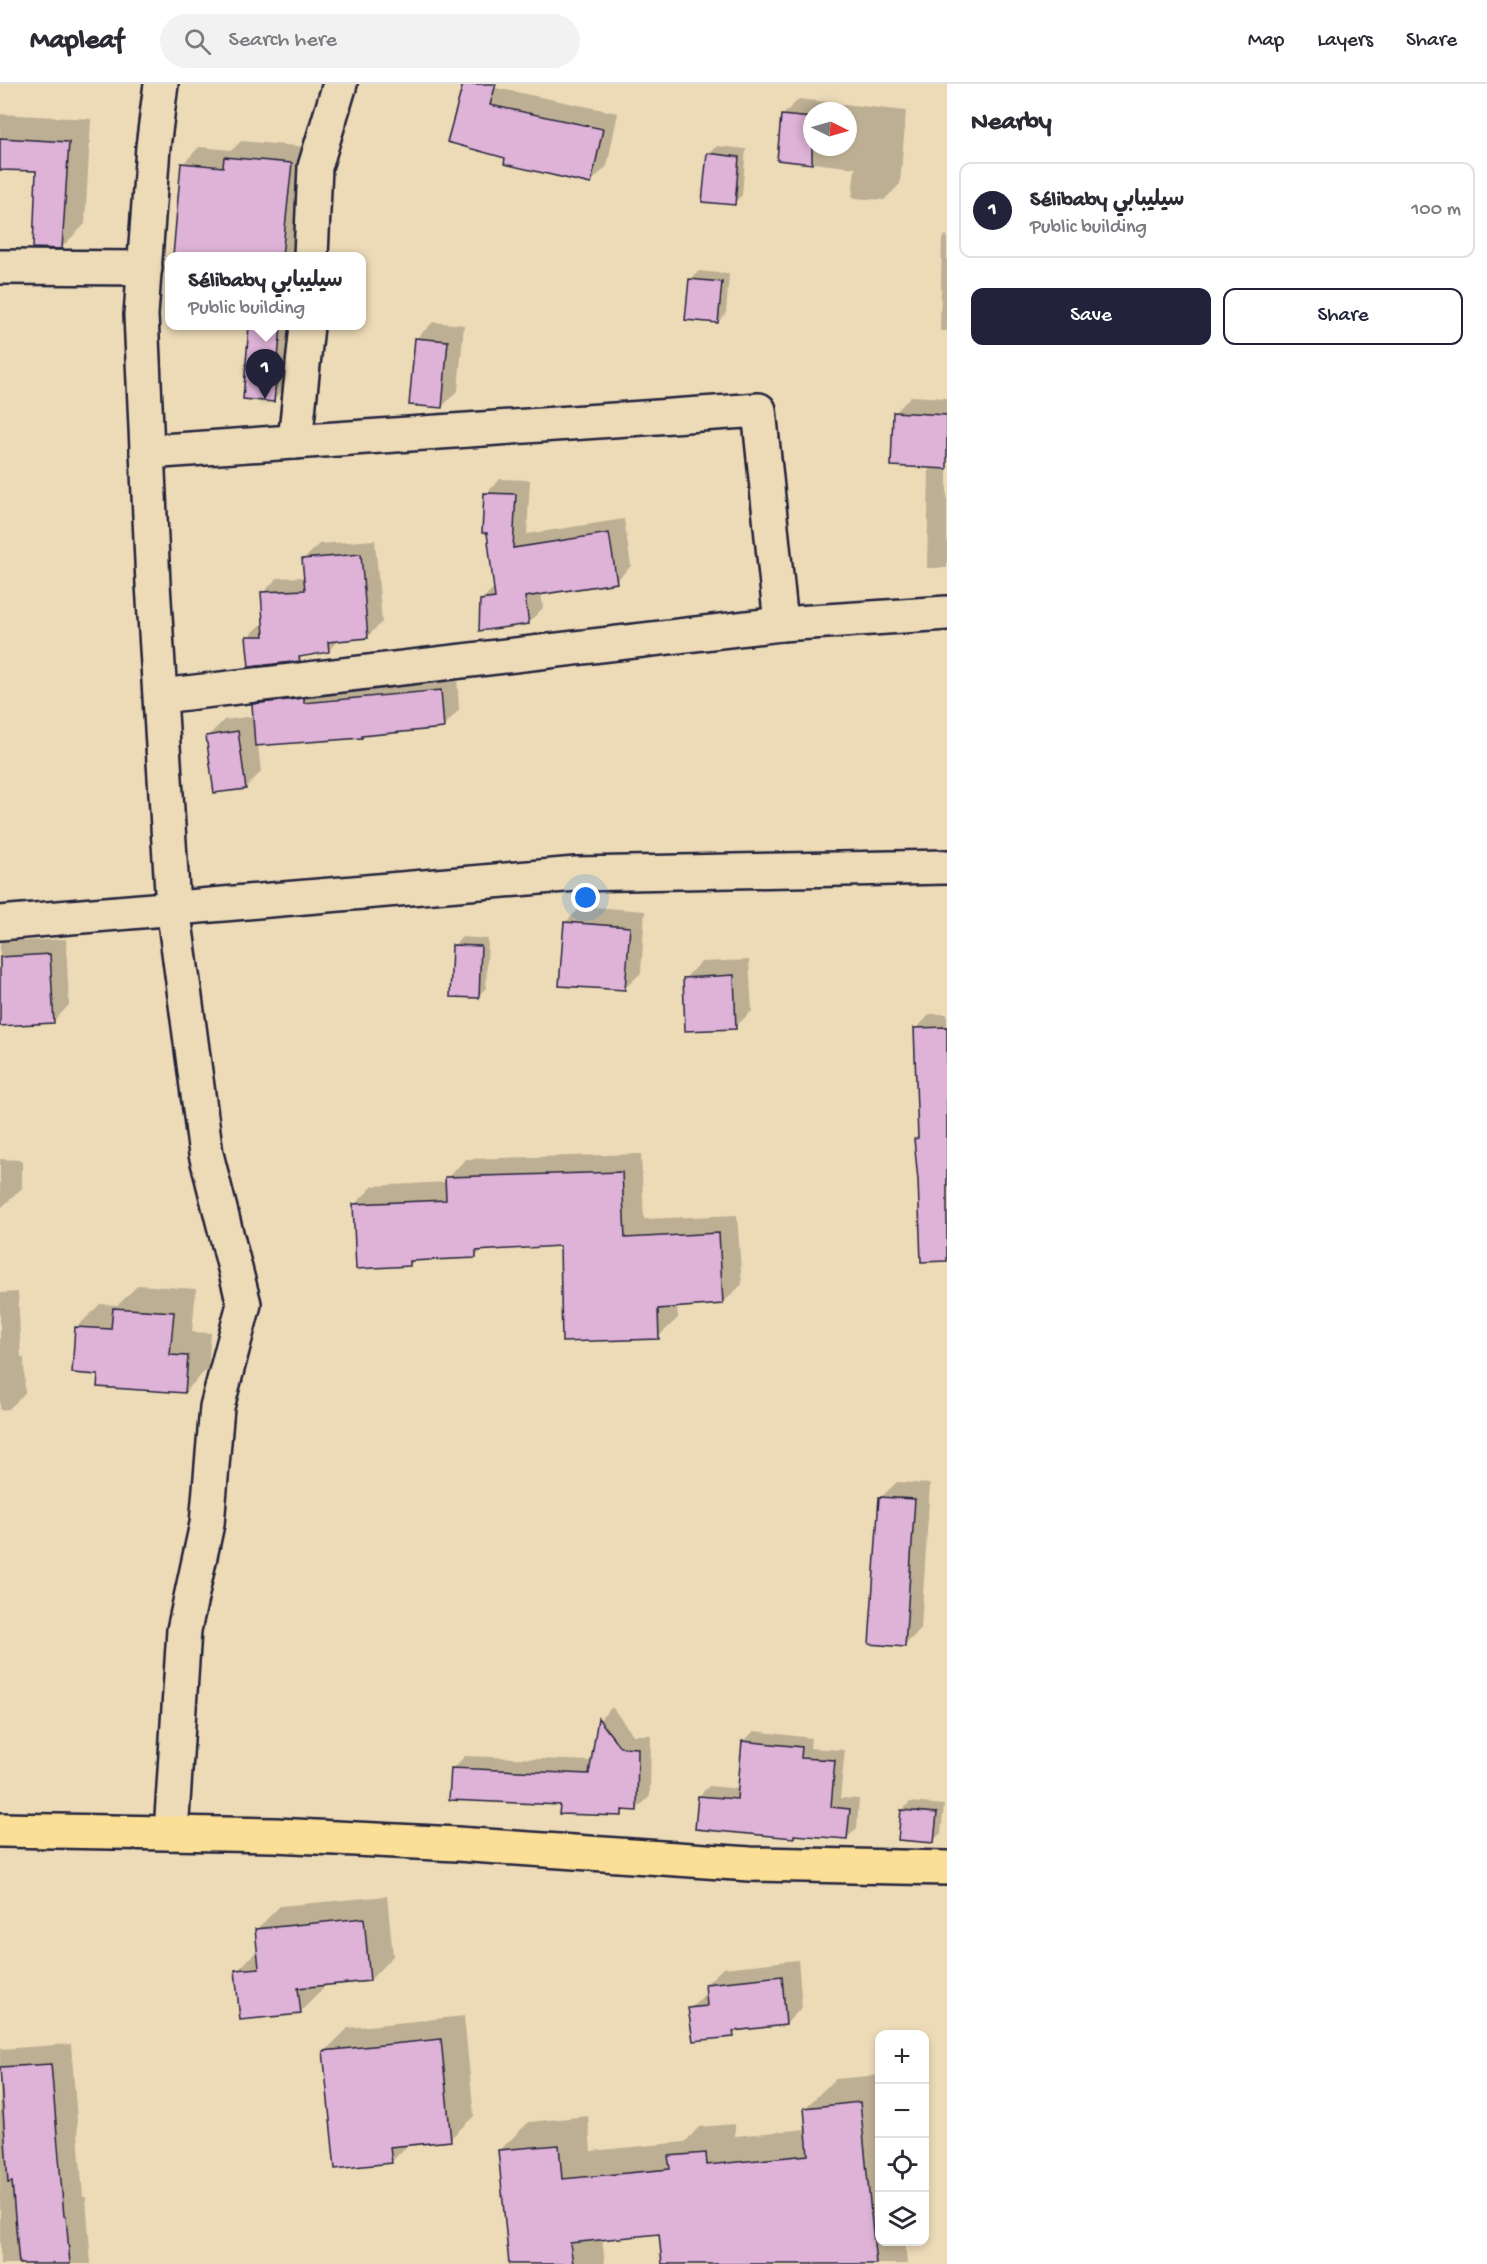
<!DOCTYPE html>
<meta charset="utf-8">
<style>
body{margin:0;font-family:"Gochi Hand","Playpen Sans Arabic",sans-serif;background:#f2f2f3;color:#2b2b33}
.controls{position:absolute;right:18px;bottom:18px;display:grid;overflow:hidden;border-radius:12px;box-shadow:0 3px 9px #0003}
.controls button{width:54px;height:54px;display:grid;place-items:center;padding:0;border:0;border-bottom:2px solid #e1e1e2;background:#fff;color:#2b2b33;font:30px sans-serif}
.compass{position:absolute;left:803px;top:18px;width:54px;height:54px;border-radius:50%;background:#fff;box-shadow:0 3px 9px #0003;rotate:95deg}
.you{position:absolute;left:586px;top:814px;width:21px;height:21px;margin:-15px;border:4px solid #fff;border-radius:50%;background:#1a73e8;box-shadow:0 0 0 9px #1a73e833}
.badge{display:grid;place-items:center;width:39px;height:39px;border-radius:50%;background:#22223b;color:#fff;font-size:20px;font-weight:700}
.pin{position:absolute;translate:-50% -50px;filter:drop-shadow(0 2px 3px #0008)}
.pin::after{content:'';position:absolute;top:32px;width:21px;height:18px;background:inherit;clip-path:polygon(0 0,100% 0,50% 100%)}
.popup{position:absolute;left:165px;top:168px;width:201px;height:78px;box-sizing:border-box;display:grid;place-content:center;border-radius:12px;background:#fff;filter:drop-shadow(0 2px 4px #0005);font-size:20px;white-space:nowrap;color:#7c7c81}
.popup b{font-size:22px;color:#2b2b33}
.popup::after{content:'';position:absolute;left:50%;top:100%;margin-left:-12px;border:12px solid transparent;border-top-color:#fff}
.list{margin:0;padding:0;list-style:none}
h2{display:flex;justify-content:space-between;align-items:center;height:78px;margin:0;padding:0 24px;font-size:26px}
h2 small{font-size:20px;font-weight:400;color:#7c7c81}
.list li{display:grid;grid-template-columns:39px 1fr auto;gap:18px;align-items:center;box-sizing:border-box;height:96px;margin:0 12px 12px;padding:0 12px;border:2px solid #e1e1e2;border-radius:12px}
.list b{display:block;font-size:22px;white-space:nowrap}
.list p{margin:0;font-size:20px;white-space:nowrap;color:#7c7c81}
.list em{font-size:20px;font-style:normal;color:#7c7c81}
.actions{display:flex;gap:12px;padding:18px 24px}
.actions a{flex:1;padding:14px 0;border:2px solid #22223b;border-radius:12px;text-align:center;font-size:21px;color:#22223b}
.actions .main{background:#22223b;color:#fff}
.icon{flex:none;width:33px;height:33px;fill:none;stroke:currentColor;stroke-width:2;stroke-linecap:round;stroke-linejoin:round}
.map{position:relative;flex:none;width:947px;height:2180px;overflow:hidden}
header{display:flex;align-items:center;gap:36px;box-sizing:border-box;height:84px;padding:0 30px;background:#fff;border-bottom:2px solid #e1e1e2}
header strong{font-size:28px}
nav{display:flex;gap:33px;margin-inline-start:auto;font-size:21px}
.search{width:420px;height:54px;background:#f2f2f3;display:flex;align-items:center;gap:15px;box-sizing:border-box;padding:0 21px;border-radius:33px;color:#7c7c81;font-size:22px}
main{display:flex}
aside{flex:1;background:#fff}
.map>svg:first-child{display:block}
.shadow{fill:#0003;fill-rule:evenodd}
.building{fill:#deb3d7;stroke:#22223b;stroke-width:1.5}
.lines{fill:none;stroke-linecap:round;stroke-linejoin:round}
.minor-casing{stroke:#22223b;stroke-width:38}
.major-casing{stroke:#22223b;stroke-width:38}
.minor{stroke:#eddbb8;stroke-width:33}
.major{stroke:#fbdf96;stroke-width:33}
</style>
<header>
<strong>Mapleaf</strong>
<div class="search"><svg class="icon" aria-label="search" viewBox="0 0 24 24"><circle cx="10" cy="10" r="6"/><path d="M15 15l6 6"/></svg>Search here</div>
<nav><a>Map</a><a>Layers</a><a>Share</a></nav>
</header>
<main>
<div class="map">
<svg width="947" height="2180" viewBox="0 0 947 2180">
<rect width="100%" height="100%" fill="#eddbb8"/>
<filter id="ink" filterUnits="userSpaceOnUse"><feTurbulence type="fractalNoise" baseFrequency=".0167" numOctaves="2"/><feDisplacementMap in="SourceGraphic" scale="12" xChannelSelector="R" yChannelSelector="G"/><feConvolveMatrix kernelMatrix="1 2 1 2 8 2 1 2 1" color-interpolation-filters="sRGB"/></filter>
<g filter="url(#ink)">
<g class="shadow">
<path d="M 476,0 L 618,29 L 607,82 L 591,98 L 506,73 Z"/>
<path d="M 799,15 L 906,27 L 900,100 L 884,116 L 852,114 L 855,84 L 778,75 L 783,31 ZM 812,27 L 848,27 L 848,63 L 812,63 Z"/>
<path d="M 0,30 L 91,35 L 85,140 L 62,163 L 38,86 L 0,85 Z"/>
<path d="M 241,57 L 307,63 L 296,172 L 175,172 L 183,80 L 199,63 L 232,66 Z"/>
<path d="M 717,62 L 746,65 L 742,111 L 734,119 L 709,70 Z"/>
<path d="M 947,150 L 947,247 L 940,247 L 942,155 Z"/>
<path d="M 699,187 L 729,190 L 726,230 L 718,238 L 691,195 Z"/>
<path d="M 433,238 L 464,241 L 458,306 L 442,323 L 417,254 Z"/>
<path d="M 251,242 L 295,242 L 290,300 L 273,316 L 245,314 Z"/>
<path d="M 911,312 L 947,314 L 947,484 L 927,484 L 929,383 L 895,329 Z"/>
<path d="M 500,395 L 530,396 L 527,450 L 624,435 L 631,482 L 616,497 L 541,509 L 543,524 L 528,539 L 481,516 L 495,503 L 486,410 Z"/>
<path d="M 375,456 L 382,538 L 367,553 L 340,555 L 328,567 L 304,570 L 299,576 L 248,553 L 264,538 L 263,509 L 277,494 L 305,493 L 304,475 L 319,460 Z"/>
<path d="M 457,591 L 459,626 L 443,643 L 364,650 L 361,653 L 258,661 L 261,688 L 245,704 L 208,652 L 224,636 L 254,632 L 253,621 L 270,605 Z"/>
<path d="M 582,822 L 645,827 L 641,889 L 624,905 L 565,839 Z"/>
<path d="M 462,853 L 488,855 L 486,904 L 478,912 L 454,861 Z"/>
<path d="M 66,855 L 69,921 L 53,938 L 0,940 L 0,858 Z"/>
<path d="M 749,876 L 752,927 L 735,943 L 685,894 L 701,878 Z"/>
<path d="M 930,930 L 947,930 L 947,1124 L 916,1055 L 920,1051 L 916,945 Z"/>
<path d="M 641,1070 L 644,1135 L 737,1131 L 742,1200 L 723,1219 L 677,1222 L 678,1234 L 658,1253 L 561,1160 L 483,1165 L 476,1172 L 415,1175 L 410,1181 L 354,1121 L 373,1102 L 447,1098 L 447,1094 L 466,1075 Z"/>
<path d="M 0,1075 L 22,1076 L 22,1104 L 2,1123 L 0,1123 Z"/>
<path d="M 138,1201 L 196,1205 L 192,1248 L 211,1249 L 208,1284 L 185,1308 L 100,1290 L 77,1243 L 100,1220 L 118,1221 Z"/>
<path d="M 18,1208 L 21,1274 L 24,1274 L 25,1309 L 9,1325 L 0,1326 L 0,1209 Z"/>
<path d="M 897,1398 L 930,1400 L 921,1545 L 905,1561 L 880,1414 Z"/>
<path d="M 612,1623 L 633,1651 L 651,1651 L 650,1712 L 637,1725 L 627,1725 L 621,1730 L 561,1720 L 452,1685 L 465,1672 L 592,1677 L 600,1635 Z"/>
<path d="M 754,1647 L 811,1654 L 810,1664 L 845,1666 L 840,1714 L 859,1715 L 857,1744 L 847,1754 L 796,1749 L 793,1752 L 699,1712 L 709,1702 L 740,1705 L 744,1657 Z"/>
<path d="M 910,1718 L 944,1721 L 941,1749 L 933,1757 L 902,1726 Z"/>
<path d="M 387,1812 L 393,1872 L 370,1896 L 323,1900 L 323,1905 L 300,1928 L 237,1887 L 259,1865 L 257,1845 L 280,1822 Z"/>
<path d="M 798,1876 L 802,1923 L 786,1940 L 740,1944 L 733,1951 L 690,1925 L 706,1909 L 706,1900 L 723,1884 Z"/>
<path d="M 464,1932 L 474,2032 L 450,2055 L 409,2060 L 391,2078 L 324,1968 L 348,1944 Z"/>
<path d="M 71,1960 L 83,2113 L 86,2113 L 91,2180 L 0,2180 L 0,1965 Z"/>
<path d="M 880,1991 L 880,2158 L 905,2158 L 907,2180 L 663,2180 L 660,2149 L 602,2154 L 605,2180 L 511,2180 L 499,2067 L 529,2038 L 588,2032 L 591,2067 L 685,2058 L 699,2043 L 735,2040 L 735,2052 L 807,2045 L 805,2024 L 835,1995 Z"/>
</g>
<g class="building">
<path d="M 463,0 L 496,0 L 490,21 L 603,45 L 591,100 L 504,80 L 505,74 L 447,58 Z"/>
<path d="M 781,31 L 812,34 L 812,80 L 777,76 Z"/>
<path d="M 0,54 L 69,58 L 62,165 L 33,164 L 36,87 L 0,86 Z"/>
<path d="M 707,69 L 739,73 L 735,121 L 702,118 Z"/>
<path d="M 224,73 L 292,79 L 282,172 L 173,172 L 181,79 L 223,83 Z"/>
<path d="M 689,195 L 722,198 L 718,239 L 685,236 Z"/>
<path d="M 249,242 L 281,242 L 274,318 L 243,315 Z"/>
<path d="M 415,254 L 448,257 L 442,324 L 409,321 Z"/>
<path d="M 893,328 L 947,331 L 947,385 L 891,382 Z"/>
<path d="M 484,409 L 516,410 L 513,464 L 609,449 L 617,499 L 525,513 L 529,540 L 479,547 L 480,516 L 495,514 L 487,449 L 482,449 Z"/>
<path d="M 361,470 L 368,554 L 328,558 L 329,568 L 299,573 L 300,577 L 249,583 L 246,552 L 264,552 L 261,508 L 305,506 L 302,475 Z"/>
<path d="M 441,606 L 444,644 L 362,652 L 362,654 L 255,662 L 252,620 L 304,614 L 304,619 Z"/>
<path d="M 238,647 L 246,705 L 214,709 L 206,652 Z"/>
<path d="M 564,838 L 630,843 L 625,906 L 559,902 Z"/>
<path d="M 452,861 L 481,862 L 479,914 L 450,913 Z"/>
<path d="M 50,870 L 54,939 L 0,942 L 0,873 Z"/>
<path d="M 734,891 L 736,945 L 685,947 L 683,894 Z"/>
<path d="M 947,943 L 947,1177 L 921,1178 L 918,1096 L 914,1055 L 918,1054 L 914,944 Z"/>
<path d="M 622,1088 L 625,1154 L 719,1149 L 723,1220 L 658,1225 L 659,1255 L 562,1258 L 560,1162 L 476,1167 L 476,1174 L 410,1177 L 410,1182 L 356,1185 L 353,1120 L 446,1116 L 445,1093 Z"/>
<path d="M 113,1224 L 174,1228 L 170,1271 L 188,1272 L 185,1309 L 97,1303 L 98,1291 L 72,1289 L 75,1243 L 111,1245 Z"/>
<path d="M 879,1413 L 915,1415 L 905,1563 L 869,1560 Z"/>
<path d="M 598,1634 L 620,1663 L 638,1664 L 637,1727 L 622,1726 L 622,1732 L 559,1730 L 560,1721 L 449,1716 L 451,1684 L 589,1690 Z"/>
<path d="M 742,1657 L 802,1663 L 801,1674 L 835,1676 L 831,1723 L 850,1725 L 847,1755 L 794,1751 L 794,1754 L 695,1745 L 698,1712 L 737,1715 Z"/>
<path d="M 901,1726 L 937,1729 L 934,1759 L 898,1756 Z"/>
<path d="M 364,1834 L 370,1897 L 298,1904 L 301,1930 L 240,1936 L 235,1886 L 259,1884 L 255,1845 Z"/>
<path d="M 782,1892 L 786,1941 L 733,1947 L 734,1953 L 693,1957 L 688,1924 L 707,1922 L 705,1900 Z"/>
<path d="M 441,1955 L 451,2057 L 390,2063 L 392,2079 L 335,2085 L 323,1967 Z"/>
<path d="M 51,1980 L 64,2132 L 66,2132 L 70,2180 L 19,2180 L 12,2098 L 8,2099 L 0,1983 Z"/>
<path d="M 860,2018 L 876,2180 L 662,2180 L 659,2150 L 570,2159 L 573,2180 L 509,2180 L 498,2066 L 559,2061 L 562,2095 L 670,2085 L 668,2072 L 706,2069 L 707,2081 L 808,2071 L 804,2024 Z"/>
</g>
<g class="lines">
<defs>
<g id="minor">
<path d="M 161,0 L 153,63 L 141,231 L 153,500 L 173,823 L 206,1070 L 244,1220 L 217,1323 L 207,1440 L 184,1546 L 171,1749"/>
<path d="M 311,172 L 315,83 L 340,0"/>
<path d="M 0,183 L 145,184"/>
<path d="M 295,358 L 307,242"/>
<path d="M 147,368 L 759,326 L 781,540"/>
<path d="M 161,612 L 781,540 L 947,529"/>
<path d="M 0,839 L 576,790 L 947,783"/>
</g>
<path id="major" d="M 0,1746 L 275,1751 L 457,1760 L 750,1780 L 947,1784"/>
</defs>
<use href="#minor" class="minor-casing"/>
<use href="#major" class="major-casing"/>
<use href="#minor" class="minor"/>
<use href="#major" class="major"/>
</g>
</g>
</svg>
<div class="controls">
<button>+</button>
<button>−</button>
<button><svg class="icon" aria-label="locate" viewBox="0 0 24 24"><circle cx="12" cy="12" r="6"/><path d="M12 2v4M12 18v4M2 12h4M18 12h4"/></svg></button>
<button><svg class="icon" aria-label="layers" viewBox="0 0 24 24"><path d="M12 4l9 5-9 5-9-5zM3 14l9 5 9-5"/></svg></button>
</div>
<svg class="compass" viewBox="-18 -18 36 36"><path d="M0-13l5 13h-10z" fill="#e53935"/><path d="M0 13l5-13h-10z" fill="#7c7c81"/></svg>
<div class="you"></div>
<div class="pin badge" style="left:265px;top:315px">1</div>
<div class="popup"><b>Sélibaby سيليبابي</b>Public building</div>
</div>
<aside>
<h2>Nearby<small></small></h2>
<ul class="list">
<li><span class="badge">1</span><div><b>Sélibaby سيليبابي</b><p>Public building</p></div><em>100 m</em></li>
</ul>
<div class="actions"><a class="main">Save</a><a>Share</a></div>
</aside>
</main>
